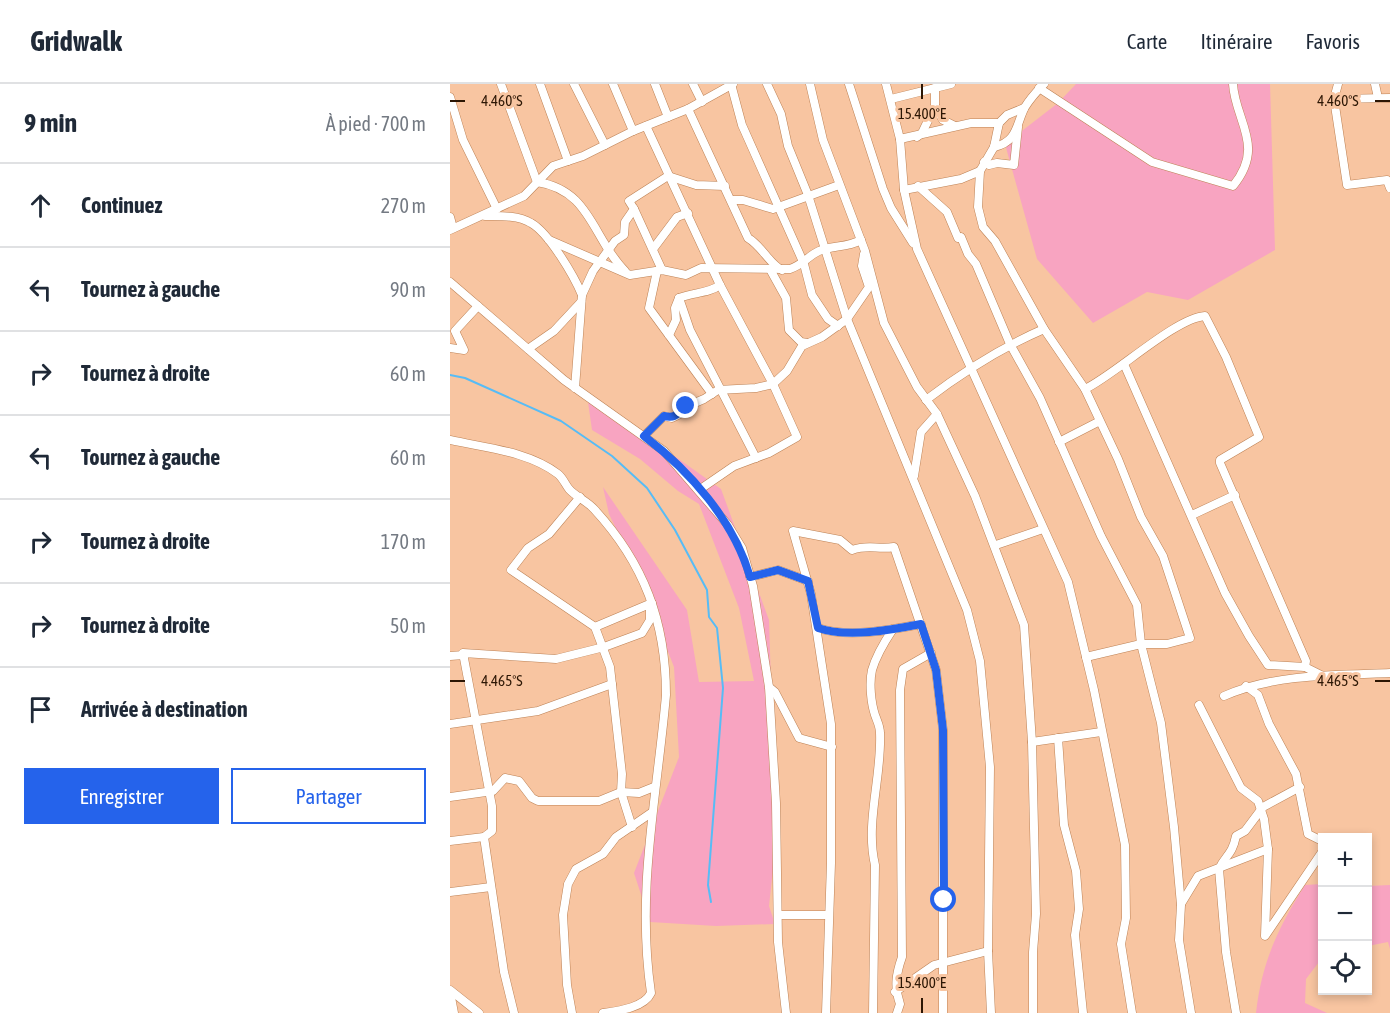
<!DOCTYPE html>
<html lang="fr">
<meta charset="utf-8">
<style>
body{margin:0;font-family:"Asap Condensed",sans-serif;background:#f6f6f7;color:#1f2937}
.controls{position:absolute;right:18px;bottom:18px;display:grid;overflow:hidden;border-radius:0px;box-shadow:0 3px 9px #0003}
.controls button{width:54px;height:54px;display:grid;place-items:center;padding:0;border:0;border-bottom:2px solid #e0e1e3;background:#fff;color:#1f2937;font:30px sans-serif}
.stop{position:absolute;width:18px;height:18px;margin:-14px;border:4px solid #2563eb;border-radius:50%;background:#fff}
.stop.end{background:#2563eb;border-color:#fff;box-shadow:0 2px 6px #0008}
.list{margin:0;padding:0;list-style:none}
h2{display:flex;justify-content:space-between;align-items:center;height:78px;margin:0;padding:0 24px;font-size:26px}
h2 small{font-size:20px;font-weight:400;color:#747a83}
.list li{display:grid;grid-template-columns:39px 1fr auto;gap:18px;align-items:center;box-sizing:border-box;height:84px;padding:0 24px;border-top:2px solid #e0e1e3}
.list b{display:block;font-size:22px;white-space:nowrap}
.list em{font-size:20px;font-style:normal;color:#747a83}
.actions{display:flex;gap:12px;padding:18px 24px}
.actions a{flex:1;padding:14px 0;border:2px solid #2563eb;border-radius:0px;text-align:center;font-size:21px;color:#2563eb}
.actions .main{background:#2563eb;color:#fff}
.icon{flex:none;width:33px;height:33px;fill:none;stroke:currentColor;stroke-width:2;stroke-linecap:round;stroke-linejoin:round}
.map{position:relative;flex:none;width:940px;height:929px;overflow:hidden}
header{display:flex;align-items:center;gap:36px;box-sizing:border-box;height:84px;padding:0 30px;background:#fff;border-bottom:2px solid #e0e1e3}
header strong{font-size:28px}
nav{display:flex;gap:33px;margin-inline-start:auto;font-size:21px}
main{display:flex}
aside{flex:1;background:#fff}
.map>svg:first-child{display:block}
.green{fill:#f8a4c1}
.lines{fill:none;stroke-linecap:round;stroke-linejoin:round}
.stream{stroke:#57bcf6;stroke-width:2}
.street-casing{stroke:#bd8255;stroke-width:9}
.street{stroke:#fff;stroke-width:8}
.route{stroke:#2563eb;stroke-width:8}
.ticks{fill:none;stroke:#2c1604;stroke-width:2}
.ticks-label{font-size:15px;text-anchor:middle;fill:#2c1604;stroke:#f8c5a1;stroke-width:6;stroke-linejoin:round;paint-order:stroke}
</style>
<header>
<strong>Gridwalk</strong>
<nav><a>Carte</a><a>Itinéraire</a><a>Favoris</a></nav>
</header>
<main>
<aside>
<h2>9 min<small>À pied · 700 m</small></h2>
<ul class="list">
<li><svg class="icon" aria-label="ahead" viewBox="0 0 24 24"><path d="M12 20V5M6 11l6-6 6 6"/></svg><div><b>Continuez</b></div><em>270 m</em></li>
<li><svg class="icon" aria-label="left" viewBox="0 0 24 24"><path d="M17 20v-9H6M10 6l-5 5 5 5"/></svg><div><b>Tournez à gauche</b></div><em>90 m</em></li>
<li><svg class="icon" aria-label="right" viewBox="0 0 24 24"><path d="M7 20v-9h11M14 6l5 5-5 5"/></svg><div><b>Tournez à droite</b></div><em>60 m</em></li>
<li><svg class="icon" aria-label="left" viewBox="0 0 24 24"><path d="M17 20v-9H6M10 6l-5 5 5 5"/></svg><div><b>Tournez à gauche</b></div><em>60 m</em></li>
<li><svg class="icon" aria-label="right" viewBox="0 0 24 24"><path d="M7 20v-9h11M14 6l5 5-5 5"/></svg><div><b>Tournez à droite</b></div><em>170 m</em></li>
<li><svg class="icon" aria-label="right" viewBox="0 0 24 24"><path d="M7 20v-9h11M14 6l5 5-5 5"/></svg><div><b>Tournez à droite</b></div><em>50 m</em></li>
<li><svg class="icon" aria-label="arrive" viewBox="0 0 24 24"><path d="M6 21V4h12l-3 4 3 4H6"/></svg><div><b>Arrivée à destination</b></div></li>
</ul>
<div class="actions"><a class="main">Enregistrer</a><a>Partager</a></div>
</aside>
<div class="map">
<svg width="940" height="929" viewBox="0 0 940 929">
<rect width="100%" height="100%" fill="#f8c5a1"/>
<g class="green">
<path d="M 626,0 L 820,0 L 825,166 L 738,216 L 697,208 L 643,239 L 587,175 L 555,60 L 608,19 Z"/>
<path d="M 138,318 L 154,322 L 271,405 L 319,536 L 326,758 L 319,822 L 325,840 L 266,842 L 200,838 L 184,789 L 229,673 L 224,583 L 186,486 L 159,430 L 153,403 L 237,526 L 249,598 L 304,597 L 289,524 L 249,420 L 228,407 L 190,375 L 142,346 Z"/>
<path d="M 872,800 L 872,874 L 856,895 L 855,919 L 877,929 L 806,929 C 812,877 828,844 855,801 Z"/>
<path d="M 940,801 L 940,865 L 938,858 L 918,862 L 918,802 Z"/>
</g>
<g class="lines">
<path class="stream" d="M 0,291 L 15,294 L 111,337 L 162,372 L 197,404 L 225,446 L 257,506 L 259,533 L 267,544 L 273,604 L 258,801 L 261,818"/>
<defs>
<g id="street">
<path d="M 51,0 L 87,98 C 141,106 142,154 175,187"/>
<path d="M 90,0 L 118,77"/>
<path d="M 124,0 L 155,61"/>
<path d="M 163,0 L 183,47"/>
<path d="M 205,0 L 218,33"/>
<path d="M 243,0 L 252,18"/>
<path d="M 281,0 L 292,41 L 354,180 L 362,211 L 378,235 L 388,242"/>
<path d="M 317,0 L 331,30 L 338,62 L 358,111 L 397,235 L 517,526 L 530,577 L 540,683 L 538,867 L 541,929"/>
<path d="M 360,0 L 373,56 L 415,167 L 434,239 L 467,303 L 487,330 L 525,412 L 574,541 L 582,658 L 586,830 L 583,868 L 583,929"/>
<path d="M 399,0 L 433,105 L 441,124 L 463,159"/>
<path d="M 436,0 L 450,55 L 454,106 L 467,165 L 618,498 L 644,606 L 675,761 L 676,834 L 671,860 L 682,929"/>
<path d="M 888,0 L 884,15 L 897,101 L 937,96 L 940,104"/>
<path d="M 925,0 L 928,14"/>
<path d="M 589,4 L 702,78 L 783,102 C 816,62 785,37 783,0"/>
<path d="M 0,13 L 13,56 L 47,125"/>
<path d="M 441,15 L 501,0"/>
<path d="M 884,15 L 940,14"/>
<path d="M 485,22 L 493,36 L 505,42"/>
<path d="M 574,24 L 557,31 L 549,39 L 544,63 L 530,87 L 528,123 L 533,143 L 545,157 L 594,245 L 635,305 L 668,375 L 691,433 L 713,472 L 740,554 L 717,560 L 691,560 L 636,573"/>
<path d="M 238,25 L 298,154 C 312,162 320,181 332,186"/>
<path d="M 196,42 L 270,201 L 323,300 L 347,353 L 319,369 L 284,382 L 249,406"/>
<path d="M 467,53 L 472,49 L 485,22 L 485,4"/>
<path d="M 450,55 L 521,39 L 549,39"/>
<path d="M 544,63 C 568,58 566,40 575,23 C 580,15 587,7 594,0"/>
<path d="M 534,78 L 539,81 L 547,79 L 564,81 L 568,43"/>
<path d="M 468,102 L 497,128 L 508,154 L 511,153 L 518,170 L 526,180 L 560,260 L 590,314 L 651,452 L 687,521 L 691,560 L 711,639 L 724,743 L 731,821 L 729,856 L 741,929"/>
<path d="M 454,106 L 511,95 L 530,87"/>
<path d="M 282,116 L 293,116 L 323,125 L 389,101"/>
<path d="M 184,125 L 212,186"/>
<path d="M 35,132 C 49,132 68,131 81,139 C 99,149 124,192 132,211"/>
<path d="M 0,133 L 3,144"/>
<path d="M 0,146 L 74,112 L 103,82 L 133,72 L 183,47 L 238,25 L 283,0"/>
<path d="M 99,156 L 180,191 L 212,186 L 236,191 L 251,184 L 340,185 C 354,180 358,172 369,167 C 382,161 397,164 411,156"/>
<path d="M 203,165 L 227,133 L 238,129"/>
<path d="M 207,187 L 199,224 L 262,310"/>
<path d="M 321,187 L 336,214 L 339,246 L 351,258 L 357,259"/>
<path d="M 0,198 L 114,296 L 214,367 L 278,441 L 292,464 L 303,502 L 319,603 L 326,719 L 328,858 L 336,929"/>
<path d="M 229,214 L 240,246 L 306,374"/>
<path d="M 219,251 L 226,236 L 225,224 L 229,214 C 243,208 258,210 270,201"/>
<path d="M 0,264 L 14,266 L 5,247 L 28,222"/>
<path d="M 78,265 L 104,247 L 131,218"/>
<path d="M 674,280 L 775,509 L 799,552 L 818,581 L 855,583 L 873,592"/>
<path d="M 125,304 L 132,211 L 143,187 L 165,157 L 174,151 L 175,138 L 184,125 L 179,117 L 218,92 L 246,101 L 275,102"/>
<path d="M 635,305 C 665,291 725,234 755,232 L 776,273 L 809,353 L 770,376 L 770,379 L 856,577 L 855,583"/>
<path d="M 476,316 C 514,287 550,264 594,245"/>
<path d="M 194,352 L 214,332 L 222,334 L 230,330 L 233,324 L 254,315 L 268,306 L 306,304 L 323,300 L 337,287 L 352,262 L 372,253 L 397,235 L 419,203 L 412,182 L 414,170"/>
<path d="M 0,356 C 35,364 78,367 108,390 C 113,394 115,400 119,405 C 126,413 137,417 144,425 C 194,479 216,538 216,611 C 207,713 186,806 201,909 C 194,924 167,927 153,929"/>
<path d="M 609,358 L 648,338"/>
<path d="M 464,392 L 471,348 L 487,330"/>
<path d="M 130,413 L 99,450 L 78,464 L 61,486 L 145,543 L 160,583 L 172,690 L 171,708 L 182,743"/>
<path d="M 742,431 L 785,411"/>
<path d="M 546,461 L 593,445"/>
<path d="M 300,493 L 328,486 L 358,497"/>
<path d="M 145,543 L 202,519"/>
<path d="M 368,544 C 398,554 441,546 471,540"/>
<path d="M 0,572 L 14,571"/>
<path d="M 796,602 L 808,611 L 819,640 L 846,690 L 858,750 L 872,757"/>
<path d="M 319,603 L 325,608 L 349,654 L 382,663"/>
<path d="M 774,612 C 824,590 885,591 940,589"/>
<path d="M 749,621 L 791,704 L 808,717 L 814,735 L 818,765 L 815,852 L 872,768"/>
<path d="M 0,640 L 88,627 L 162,600"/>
<path d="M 608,654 L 614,741 L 626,787 L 629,825 L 625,851 L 633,929"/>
<path d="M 582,658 L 651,648"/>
<path d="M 0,713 L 43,707 L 55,694 L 69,697 L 82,714 L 88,717 L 149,717 L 171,708 L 189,709 L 204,703"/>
<path d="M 0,757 L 34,753"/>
<path d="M 0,808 L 41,803"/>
<path d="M 731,820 L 748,792 L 818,765"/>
<path d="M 328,831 L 378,831"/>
<path d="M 0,906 L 29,929"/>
<path d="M 0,908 L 4,929"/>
<path d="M 445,908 L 484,881 L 538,867"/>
<path d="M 64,929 L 54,888 L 34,753 L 42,747 L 42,722 L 13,569 L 106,575 L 154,563 L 192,549 L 200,536 L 200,521"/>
<path d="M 122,929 L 117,901 L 113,831 L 118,800 L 126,785 L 153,770 L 166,753 L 201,729"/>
<path d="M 376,929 L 381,779 L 381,640 L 361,510 L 343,447 L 390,456 L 402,466 C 419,460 428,466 444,463 L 486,586 L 493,646 L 493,929"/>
<path d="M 423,929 L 425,781 C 415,739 432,692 430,649 C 430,642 427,637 425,631 C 421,619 419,599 422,586 C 426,572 435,557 443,545"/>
<path d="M 447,929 L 450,920 C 444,903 446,890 452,873 L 450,606 L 453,585 L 481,569"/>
<path d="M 786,929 L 776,868 L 769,785 C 775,771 782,772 786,752 L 795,747 L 813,723 L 850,703"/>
</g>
</defs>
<use href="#street" class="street-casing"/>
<use href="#street" class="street"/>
</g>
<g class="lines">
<path class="route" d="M 236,322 C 227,328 228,335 214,332 L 194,352 C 240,387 284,437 300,493 L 328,486 L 358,497 L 368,544 C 398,554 441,546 471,540 L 486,586 L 493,646 L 494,816"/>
</g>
<path class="ticks" d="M 472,0 L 472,15M 0,17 L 15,17M 925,17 L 940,17M 0,597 L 15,597M 925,597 L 940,597M 472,914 L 472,929"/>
<g class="ticks-label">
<text x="52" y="22">4.460°S</text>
<text x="888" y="22">4.460°S</text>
<text x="472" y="35">15.400°E</text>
<text x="52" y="602">4.465°S</text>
<text x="888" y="602">4.465°S</text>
<text x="472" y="904">15.400°E</text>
</g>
</svg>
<div class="controls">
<button>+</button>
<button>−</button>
<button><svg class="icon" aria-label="locate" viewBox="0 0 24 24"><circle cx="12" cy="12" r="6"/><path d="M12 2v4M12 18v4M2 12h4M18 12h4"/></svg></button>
</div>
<div class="stop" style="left:494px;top:816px"></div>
<div class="stop end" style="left:236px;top:322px"></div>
</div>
</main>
